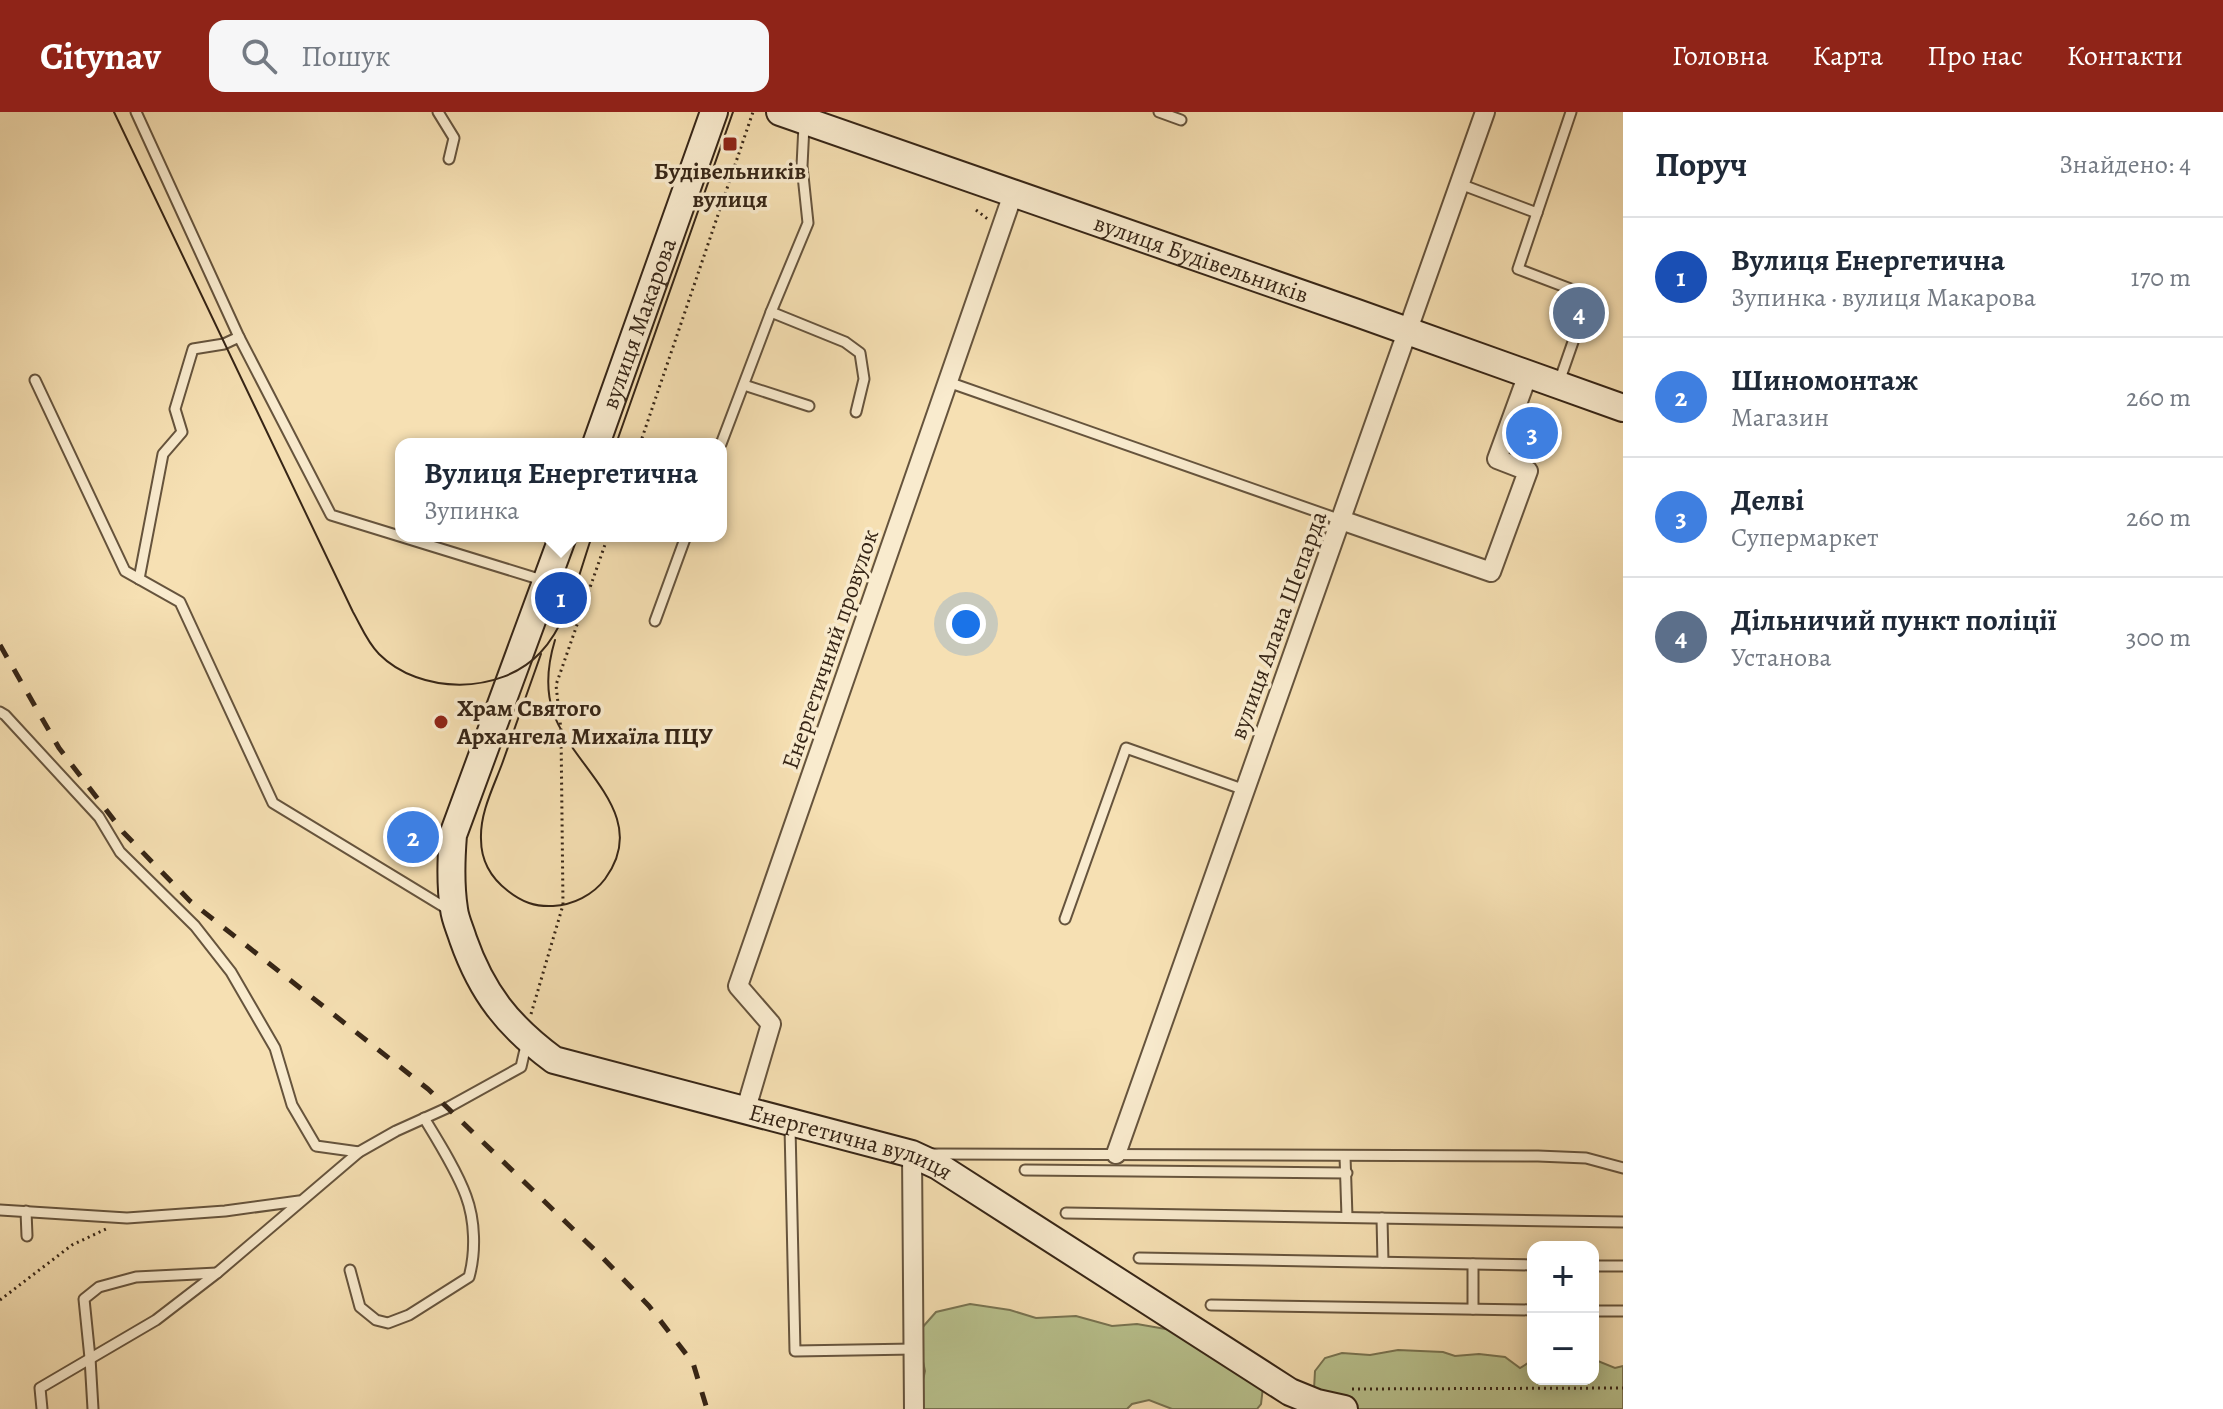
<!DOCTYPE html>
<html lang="uk">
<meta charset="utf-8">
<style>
body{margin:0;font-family:Alegreya,serif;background:#f6f6f7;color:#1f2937}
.controls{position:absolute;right:24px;bottom:24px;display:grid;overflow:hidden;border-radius:16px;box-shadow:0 4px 20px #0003}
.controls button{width:72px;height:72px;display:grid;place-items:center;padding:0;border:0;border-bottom:2px solid #e0e1e3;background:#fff;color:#1f2937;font:40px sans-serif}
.you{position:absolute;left:966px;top:512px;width:28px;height:28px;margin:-20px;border:6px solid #fff;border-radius:50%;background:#1a73e8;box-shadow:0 0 0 12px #1a73e833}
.badge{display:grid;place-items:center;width:52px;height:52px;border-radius:50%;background:#8f2418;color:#fff;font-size:26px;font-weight:700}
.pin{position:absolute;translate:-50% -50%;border:4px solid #fff;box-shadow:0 2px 8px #0006}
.popup{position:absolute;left:395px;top:326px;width:332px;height:104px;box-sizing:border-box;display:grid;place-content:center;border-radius:16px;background:#fff;filter:drop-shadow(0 2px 6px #0005);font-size:26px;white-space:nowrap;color:#747a83}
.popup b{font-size:30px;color:#1f2937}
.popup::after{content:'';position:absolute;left:50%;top:100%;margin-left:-16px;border:16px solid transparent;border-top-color:#fff}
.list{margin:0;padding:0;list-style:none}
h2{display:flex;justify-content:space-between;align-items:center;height:104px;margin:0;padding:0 32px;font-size:34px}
h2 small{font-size:26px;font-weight:400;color:#747a83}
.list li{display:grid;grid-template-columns:52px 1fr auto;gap:24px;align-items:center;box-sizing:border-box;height:120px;padding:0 32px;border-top:2px solid #e0e1e3}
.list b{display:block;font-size:30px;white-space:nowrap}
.list p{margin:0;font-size:26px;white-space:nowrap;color:#747a83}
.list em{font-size:26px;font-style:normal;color:#747a83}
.icon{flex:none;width:44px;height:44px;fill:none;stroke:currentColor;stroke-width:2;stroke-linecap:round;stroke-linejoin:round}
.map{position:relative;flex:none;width:1623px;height:1297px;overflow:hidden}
header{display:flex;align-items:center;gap:48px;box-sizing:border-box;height:112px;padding:0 40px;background:#8f2418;color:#fff}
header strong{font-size:38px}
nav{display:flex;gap:44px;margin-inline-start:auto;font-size:28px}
.search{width:560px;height:72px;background:#f6f6f7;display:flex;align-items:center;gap:20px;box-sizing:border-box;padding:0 28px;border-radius:16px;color:#747a83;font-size:30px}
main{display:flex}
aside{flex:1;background:#fff}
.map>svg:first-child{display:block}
.green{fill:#b9c38f;stroke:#787452;stroke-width:2}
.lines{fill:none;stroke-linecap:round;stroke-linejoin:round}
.lane-casing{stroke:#66543d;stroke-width:13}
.street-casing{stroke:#66543d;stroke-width:22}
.secondary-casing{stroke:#362516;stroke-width:30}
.path{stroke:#362516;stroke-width:3;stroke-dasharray:2 4;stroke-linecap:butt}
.lane{stroke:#f9ebce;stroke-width:9}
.street{stroke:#f9ebce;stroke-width:18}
.secondary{stroke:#f9ebce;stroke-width:26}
.tram{stroke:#362516;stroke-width:2}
.rail{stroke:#362516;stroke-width:5;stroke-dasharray:14 14;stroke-linecap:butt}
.poi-dot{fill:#8f2418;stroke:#f9ebce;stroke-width:3}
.labels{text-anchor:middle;stroke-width:7;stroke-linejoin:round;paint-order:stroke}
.poi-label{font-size:24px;font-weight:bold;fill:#362516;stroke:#f9ebce}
.street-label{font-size:24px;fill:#362516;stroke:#f9ebce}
</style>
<header>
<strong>Citynav</strong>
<div class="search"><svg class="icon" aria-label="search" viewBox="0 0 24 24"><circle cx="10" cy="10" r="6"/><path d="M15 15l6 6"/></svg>Пошук</div>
<nav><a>Головна</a><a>Карта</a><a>Про нас</a><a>Контакти</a></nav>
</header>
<main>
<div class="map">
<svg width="1623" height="1297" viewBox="0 0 1623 1297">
<rect width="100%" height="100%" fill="#f6e0b3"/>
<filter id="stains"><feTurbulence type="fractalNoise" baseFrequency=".0025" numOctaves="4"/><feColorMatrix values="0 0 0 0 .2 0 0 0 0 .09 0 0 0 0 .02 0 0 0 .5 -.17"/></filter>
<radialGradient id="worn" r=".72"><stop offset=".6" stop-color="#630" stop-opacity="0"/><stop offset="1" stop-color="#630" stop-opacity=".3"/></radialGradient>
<g class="green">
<path d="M 970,1192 L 1010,1198 L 1036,1206 L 1076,1204 L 1112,1214 L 1137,1212 L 1177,1219 L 1263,1275 L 1261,1292 L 1257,1297 L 1172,1297 L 1149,1288 L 1132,1292 L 1127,1297 L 922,1297 L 921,1277 L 925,1259 L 921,1240 L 921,1217 L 936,1200 Z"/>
<path d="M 1398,1238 L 1443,1240 L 1455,1244 L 1479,1242 L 1505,1245 L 1520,1256 L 1533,1248 L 1533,1267 L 1593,1267 L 1593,1247 L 1615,1256 L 1623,1254 L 1623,1297 L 1325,1297 L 1314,1277 L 1315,1259 L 1325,1246 L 1342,1241 L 1370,1243 Z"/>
</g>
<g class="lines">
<defs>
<g id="lane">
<path d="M 136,0 L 239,225 L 331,403 L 542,468"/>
<path d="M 438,0 L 454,26 L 449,47"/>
<path d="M 1159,0 L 1181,8"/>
<path d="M 1460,72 L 1537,101"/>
<path d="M 771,200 L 845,230 L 860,241 L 864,267 L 856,300"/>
<path d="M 35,268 L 125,459 L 180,490 L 273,691 L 449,798"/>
<path d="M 948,270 L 1341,408"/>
<path d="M 1559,270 L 1589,184 L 1518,157 L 1571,0"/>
<path d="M 744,273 L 809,294"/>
<path d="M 721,332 L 771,200 L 808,111 L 802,54 L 804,13"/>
<path d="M 139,467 L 163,342 L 182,320 L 175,297 L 193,237 L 224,232 L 239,225"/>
<path d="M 655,509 L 686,424"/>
<path d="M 0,600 L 5,603 L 99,705 L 120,740 L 195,814 L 231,860 L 275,936 L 292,993 L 316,1034 L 359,1040"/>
<path d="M 1065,807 L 1126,636 L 1245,678"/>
<path d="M 790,1015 L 795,1239 L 914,1237"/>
<path d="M 932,1042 L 1538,1044 L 1586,1046 L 1623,1056"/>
<path d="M 1345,1044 L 1347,1105"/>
<path d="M 1025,1058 L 1347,1061"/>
<path d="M 0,1098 L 127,1106 L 225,1099 L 299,1089"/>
<path d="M 26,1099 L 27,1124"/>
<path d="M 1066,1101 L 1623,1110"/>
<path d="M 1382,1106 L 1383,1150"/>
<path d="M 1139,1146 L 1533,1153"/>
<path d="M 1473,1152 L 1473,1197"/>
<path d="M 1593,1154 L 1623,1154"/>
<path d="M 350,1158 L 360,1195 L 376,1208 L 388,1211 L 409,1203 L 469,1165 C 476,1140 475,1108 466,1084 C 457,1059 438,1029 424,1006"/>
<path d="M 1211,1193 L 1533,1198"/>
<path d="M 1593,1199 L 1623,1199"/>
<path d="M 42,1297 L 40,1276 L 156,1208 L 217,1161 L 359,1040 L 396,1019 L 447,996 L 521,955 L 527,929"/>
<path d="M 93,1297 L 90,1246 L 84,1187 L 99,1175 L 136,1165 L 217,1161"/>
</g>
<g id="street">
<path d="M 1341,408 L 1491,460 L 1528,359 L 1497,347 L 1528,262"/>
<path d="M 745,1000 L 771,912 L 738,874 L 1013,82"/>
<path d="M 912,1042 L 914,1297"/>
<path d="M 1116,1042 L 1485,0"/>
</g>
<g id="secondary">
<path id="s1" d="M 780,0 L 1357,201 L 1623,296"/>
<path id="s2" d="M 596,332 L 714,0"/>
<path id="s3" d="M 563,424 L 453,723 C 451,748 450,772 454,797 C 455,807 460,817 463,827 C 482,881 508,914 554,948 L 912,1042 L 938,1054 L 1290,1280 L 1317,1291 L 1344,1297"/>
</g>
</defs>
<use href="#lane" class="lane-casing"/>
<use href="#street" class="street-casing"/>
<use href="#secondary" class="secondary-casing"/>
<g class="path">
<path d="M 976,98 L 989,108"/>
<path d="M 640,332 L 753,0"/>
<path d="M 531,902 L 563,793 L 561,618 L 556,573 L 608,424"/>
<path d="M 0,1188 L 72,1133 L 106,1117"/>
<path d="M 1352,1277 L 1623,1276"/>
</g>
<use href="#lane" class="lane"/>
<use href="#street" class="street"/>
<use href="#secondary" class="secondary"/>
<g class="tram">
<path d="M 114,0 L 353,500 C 361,514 367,530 379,542 C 420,583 500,583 540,541 C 568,512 579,461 592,424"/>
<path d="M 616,332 L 733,0"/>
<path d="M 541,542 C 528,579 515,615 502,652 C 493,676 480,701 481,727 C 481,749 491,766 508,779 C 522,790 535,795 553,794 C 573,793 593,783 605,767 C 653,702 572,656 553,600 C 545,576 548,551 555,528"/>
</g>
<path class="rail" d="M 0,533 L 59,636 L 123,720 L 190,789 L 428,977 L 602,1145 L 649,1194 L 693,1251 L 707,1297"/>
</g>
<g class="poi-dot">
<rect x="722" y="24" width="16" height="16" rx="4"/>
<circle cx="441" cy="610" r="8"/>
</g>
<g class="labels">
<g class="poi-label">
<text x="730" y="67">Будівельників<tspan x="730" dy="28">вулиця</tspan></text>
<text x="457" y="604" text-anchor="start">Храм Святого<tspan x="457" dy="28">Архангела Михаїла ПЦУ</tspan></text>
</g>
<g class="street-label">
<text dy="8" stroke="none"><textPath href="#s1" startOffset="446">вулиця Будівельників</textPath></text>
<text dy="8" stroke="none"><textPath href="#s2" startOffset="128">вулиця Макарова</textPath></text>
<text transform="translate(1278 513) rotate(-70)" y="8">вулиця Алана Шепарда</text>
<text transform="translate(830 537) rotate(-71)" y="8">Енергетичний провулок</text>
<text dy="8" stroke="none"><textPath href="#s3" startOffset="886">Енергетична вулиця</textPath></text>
</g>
</g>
<rect width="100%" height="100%" filter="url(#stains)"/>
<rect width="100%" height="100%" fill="url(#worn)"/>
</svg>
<div class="controls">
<button>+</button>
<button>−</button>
</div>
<div class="you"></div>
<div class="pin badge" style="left:561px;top:486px;background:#1a4fb4">1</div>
<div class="popup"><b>Вулиця Енергетична</b>Зупинка</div>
<div class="pin badge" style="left:413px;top:725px;background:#3f7fe0">2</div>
<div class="pin badge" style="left:1532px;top:321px;background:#3f7fe0">3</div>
<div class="pin badge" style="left:1579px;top:201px;background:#5c6f8a">4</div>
</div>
<aside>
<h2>Поруч<small>Знайдено: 4</small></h2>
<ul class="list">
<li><span class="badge" style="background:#1a4fb4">1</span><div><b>Вулиця Енергетична</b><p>Зупинка · вулиця Макарова</p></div><em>170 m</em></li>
<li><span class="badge" style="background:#3f7fe0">2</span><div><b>Шиномонтаж</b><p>Магазин</p></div><em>260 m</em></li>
<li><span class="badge" style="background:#3f7fe0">3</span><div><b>Делві</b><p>Супермаркет</p></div><em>260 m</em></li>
<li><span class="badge" style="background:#5c6f8a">4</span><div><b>Дільничий пункт поліції</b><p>Установа</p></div><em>300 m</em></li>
</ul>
</aside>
</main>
